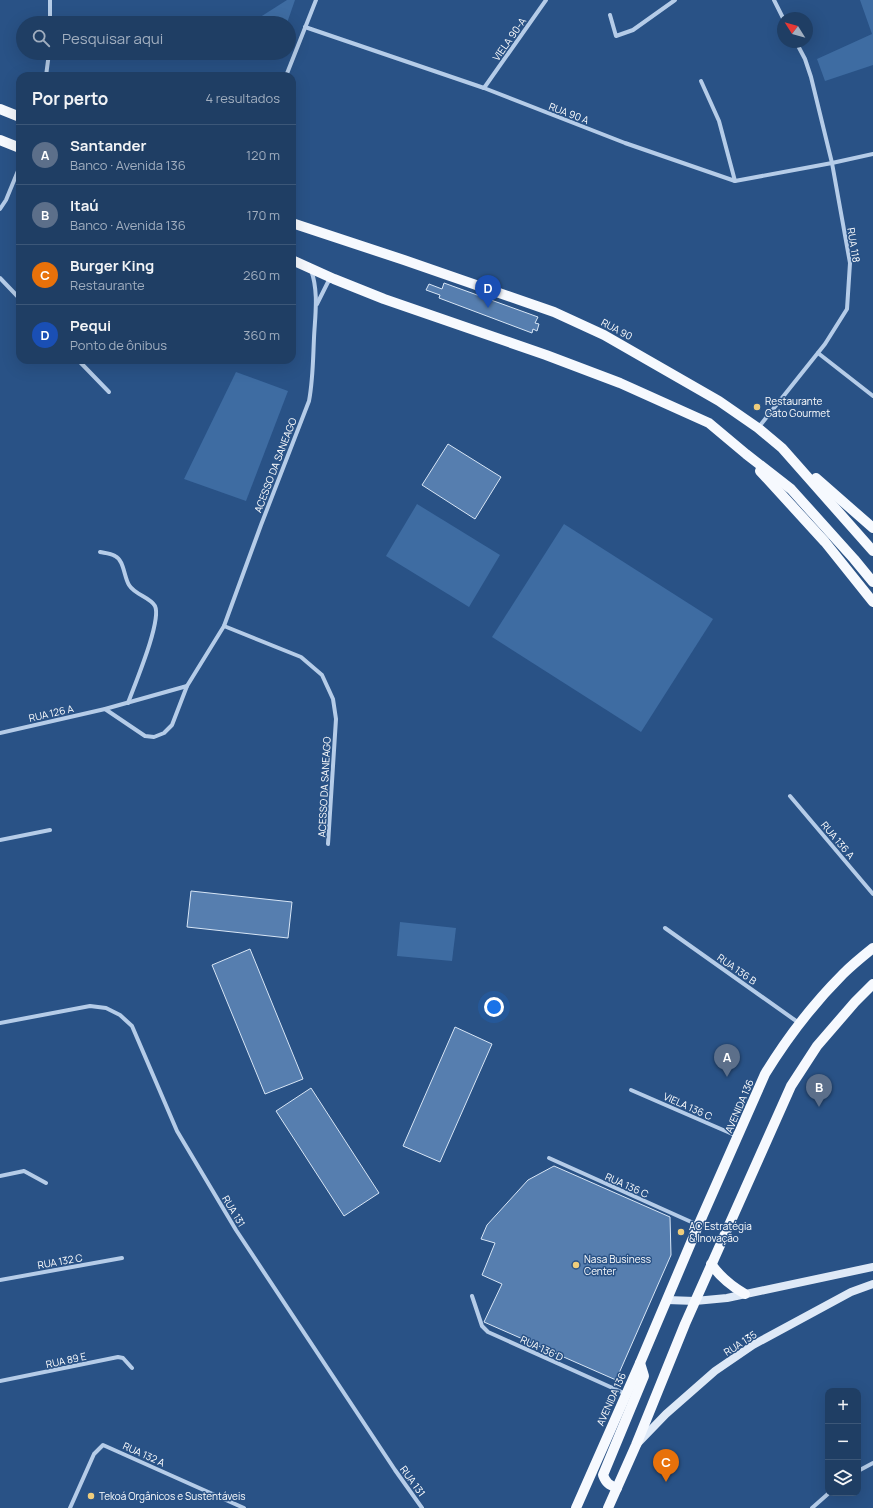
<!DOCTYPE html>
<html lang="pt">
<meta charset="utf-8">
<style>
body{margin:0;font-family:Manrope,sans-serif;background:#27456a;color:#f1f3f6}
.controls{position:absolute;right:12px;bottom:12px;display:grid;overflow:hidden;border-radius:8px;box-shadow:0 4px 16px #0002}
.controls button{width:36px;height:36px;display:grid;place-items:center;padding:0;border:0;border-bottom:1px solid #3c5778;background:#1f3e64;color:#f1f3f6;font:20px sans-serif}
.compass{position:absolute;left:777px;top:12px;width:36px;height:36px;border-radius:50%;background:#1f3e64;box-shadow:0 4px 16px #0002;rotate:307deg}
.you{position:absolute;left:494px;top:1007px;width:14px;height:14px;margin:-10px;border:3px solid #fff;border-radius:50%;background:#1a73e8;box-shadow:0 0 0 6px #1a73e833}
.badge{display:grid;place-items:center;width:26px;height:26px;border-radius:50%;background:#ea580c;color:#fff;font-size:13px;font-weight:700}
.pin{position:absolute;translate:-50% -33px;filter:drop-shadow(0 1px 2px #0008)}
.pin::after{content:'';position:absolute;top:21px;width:14px;height:12px;background:inherit;clip-path:polygon(0 0,100% 0,50% 100%)}
.list{margin:0;padding:0;list-style:none}
h2{display:flex;justify-content:space-between;align-items:center;height:52px;margin:0;padding:0 16px;font-size:17px}
h2 small{font-size:13px;font-weight:400;color:#a1aebf}
.list li{display:grid;grid-template-columns:26px 1fr auto;gap:12px;align-items:center;box-sizing:border-box;height:60px;padding:0 16px;border-top:1px solid #3c5778}
.list b{display:block;font-size:15px;white-space:nowrap}
.list p{margin:0;font-size:13px;white-space:nowrap;color:#a1aebf}
.list em{font-size:13px;font-style:normal;color:#a1aebf}
.icon{flex:none;width:22px;height:22px;fill:none;stroke:currentColor;stroke-width:2;stroke-linecap:round;stroke-linejoin:round}
.map{position:relative;flex:none;width:873px;height:1508px;overflow:hidden}
.search{position:absolute;background:#1f3e64;box-shadow:0 4px 16px #0002;left:16px;top:16px;width:280px;height:44px;display:flex;align-items:center;gap:10px;box-sizing:border-box;padding:0 14px;border-radius:22px;color:#a1aebf;font-size:15px}
.panel{position:absolute;background:#1f3e64;box-shadow:0 4px 16px #0002;left:16px;top:72px;width:280px;height:292px;border-radius:12px}
.map>svg:first-child{display:block}
.green{fill:#3e6ca2}
.building{fill:#567eaf;stroke:#d8e6f6}
.lines{fill:none;stroke-linecap:round;stroke-linejoin:round}
.minor{stroke:#b5cce8;stroke-width:4}
.secondary{stroke:#dee9f7;stroke-width:8}
.primary{stroke:#f6f9fe;stroke-width:10}
.poi-dot{fill:#efcd7c;stroke:#295286;stroke-width:1.5}
.labels{text-anchor:middle;stroke-width:3;stroke-linejoin:round;paint-order:stroke}
.street-label{font-size:10px;fill:#fff;stroke:#295286}
.poi-label{font-size:10px;fill:#fff;stroke:#295286;text-anchor:start}
</style>
<div class="map">
<svg width="873" height="1508" viewBox="0 0 873 1508">
<rect width="100%" height="100%" fill="#295286"/>
<g class="green">
<path d="M 287,0 L 295,0 L 287,23 L 251,23 Z"/>
<path d="M 860,0 L 873,0 L 873,65 L 825,81 L 817,59 L 872,34 Z"/>
<path d="M 236,372 L 288,391 L 246,501 L 184,479 Z"/>
<path d="M 417,504 L 500,555 L 469,607 L 386,556 Z"/>
<path d="M 564,524 L 713,619 L 641,732 L 492,637 Z"/>
<path d="M 400,922 L 456,928 L 452,961 L 397,956 Z"/>
</g>
<g class="building">
<path d="M 444,283 L 538,317 L 535,323 L 539,324 L 537,331 L 533,329 L 532,333 L 439,298 L 440,295 L 426,290 L 429,284 L 442,289 Z"/>
<path d="M 448,444 L 501,477 L 475,519 L 422,485 Z"/>
<path d="M 191,891 L 292,902 L 288,938 L 187,927 Z"/>
<path d="M 250,949 L 303,1079 L 265,1094 L 212,965 Z"/>
<path d="M 455,1027 L 492,1044 L 440,1162 L 403,1146 Z"/>
<path d="M 311,1088 L 379,1193 L 344,1216 L 276,1111 Z"/>
<path d="M 554,1166 L 670,1217 L 671,1255 L 616,1380 L 484,1322 L 502,1284 L 482,1275 L 495,1243 L 481,1239 L 487,1225 L 528,1180 Z"/>
</g>
<g class="lines">
<g class="minor">
<path d="M 50,0 L 50,23"/>
<path d="M 774,0 L 783,18"/>
<path d="M 610,15 L 616,36 L 633,30 L 675,0"/>
<path d="M 305,27 L 484,88 L 625,143 L 735,181 L 832,163 L 873,154"/>
<path d="M 46,76 L 49,53"/>
<path d="M 286,76 L 316,0"/>
<path d="M 701,81 L 719,121 L 735,181"/>
<path d="M 484,88 L 546,0"/>
<path d="M 0,209 L 6,200 L 20,166"/>
<path d="M 0,278 L 20,299"/>
<path d="M 317,304 L 328,282 L 332,280"/>
<path d="M 818,353 L 873,396"/>
<path d="M 78,360 L 109,392"/>
<path d="M 758,428 L 825,344 L 847,309 L 850,263 L 832,163 L 811,77 L 805,59 L 796,42"/>
<path d="M 100,552 C 104,553 110,553 115,556 C 124,560 124,577 129,585 C 135,595 150,597 155,606 C 162,621 134,686 128,703"/>
<path d="M 224,626 L 301,657 L 322,675 L 333,699 L 336,719 L 328,844"/>
<path d="M 105,709 L 145,736 L 154,737 L 164,733 L 172,725 L 187,686 L 224,626 L 261,525 L 309,401 C 313,380 313,359 314,338 C 315,316 319,292 311,270"/>
<path d="M 0,733 L 105,709 L 187,686"/>
<path d="M 790,796 L 873,894"/>
<path d="M 0,840 L 50,830"/>
<path d="M 665,928 L 799,1023"/>
<path d="M 0,1023 L 90,1006 L 106,1008 L 120,1015 L 132,1026 L 177,1131 L 236,1230 L 395,1470 L 422,1508"/>
<path d="M 631,1090 L 737,1136"/>
<path d="M 549,1158 L 698,1225"/>
<path d="M 0,1176 L 24,1171 L 46,1183"/>
<path d="M 0,1280 L 122,1258"/>
<path d="M 472,1296 L 482,1326 L 488,1332 L 626,1394"/>
<path d="M 0,1381 L 118,1357 L 123,1358 L 132,1368"/>
<path d="M 858,1471 L 873,1463"/>
<path d="M 70,1508 L 94,1454 L 103,1445 L 244,1508"/>
<path d="M 812,1508 L 829,1493"/>
</g>
<g class="secondary">
<path d="M 667,1300 L 695,1301 L 727,1298 L 873,1267"/>
<path d="M 637,1444 L 666,1414 L 715,1371 L 753,1345 L 851,1292 L 873,1284"/>
</g>
<g class="primary">
<path d="M 0,109 L 20,117"/>
<path d="M 0,140 L 20,148"/>
<path d="M 292,223 L 404,260 L 554,312 L 604,335 L 719,401 L 758,428 L 782,448 L 873,551"/>
<path d="M 292,260 L 334,279 L 384,299 L 546,355 L 620,383 L 709,423 L 746,454 L 791,489 L 854,559 L 873,582"/>
<path d="M 760,471 L 825,542 L 873,602"/>
<path d="M 816,478 L 873,528"/>
<path d="M 711,1264 C 721,1278 731,1286 745,1294"/>
<path d="M 617,1488 C 609,1485 606,1483 603,1475 L 644,1376 L 640,1363"/>
<path d="M 576,1508 L 640,1363 L 698,1226 L 765,1074 C 787,1038 813,1004 843,974 C 852,965 863,956 873,948"/>
<path d="M 608,1508 L 636,1445 L 685,1324 L 791,1086 L 817,1046 L 855,1002 L 873,984"/>
</g>
</g>
<g class="poi-dot">
<circle cx="757" cy="407" r="4"/>
<circle cx="681" cy="1232" r="4"/>
<circle cx="576" cy="1265" r="4"/>
<circle cx="91" cy="1496" r="4"/>
</g>
<g class="labels">
<g class="street-label">
<text transform="translate(509 39) rotate(-55)" y="4">VIELA 90-A</text>
<text transform="translate(569 113) rotate(21)" y="4">RUA 90 A</text>
<text transform="translate(854 245) rotate(81)" y="4">RUA 118</text>
<text transform="translate(617 329) rotate(28)" y="4">RUA 90</text>
<text transform="translate(275 465) rotate(-69)" y="4">ACESSO DA SANEAGO</text>
<text transform="translate(51 713) rotate(-13)" y="4">RUA 126 A</text>
<text transform="translate(324 787) rotate(-87)" y="4">ACESSO DA SANEAGO</text>
<text transform="translate(838 840) rotate(50)" y="4">RUA 136 A</text>
<text transform="translate(737 969) rotate(35)" y="4">RUA 136 B</text>
<text transform="translate(688 1106) rotate(24)" y="4">VIELA 136 C</text>
<text transform="translate(739 1106) rotate(-67)" y="4">AVENIDA 136</text>
<text transform="translate(627 1185) rotate(24)" y="4">RUA 136 C</text>
<text transform="translate(234 1211) rotate(59)" y="4">RUA 131</text>
<text transform="translate(60 1261) rotate(-10)" y="4">RUA 132 C</text>
<text transform="translate(740 1343) rotate(-33)" y="4">RUA 135</text>
<text transform="translate(542 1348) rotate(25)" y="4">RUA 136 D</text>
<text transform="translate(66 1360) rotate(-12)" y="4">RUA 89 E</text>
<text transform="translate(611 1399) rotate(-66)" y="4">AVENIDA 136</text>
<text transform="translate(144 1454) rotate(24)" y="4">RUA 132 A</text>
<text transform="translate(413 1481) rotate(54)" y="4">RUA 131</text>
</g>
<g class="poi-label">
<text x="765" y="405">Restaurante<tspan x="765" dy="12">Gato Gourmet</tspan></text>
<text x="689" y="1230">AC Estratégia<tspan x="689" dy="12">&amp; Inovação</tspan></text>
<text x="584" y="1263">Nasa Business<tspan x="584" dy="12">Center</tspan></text>
<text x="99" y="1500">Tekoá Orgânicos e Sustentáveis</text>
</g>
</g>
</svg>
<div class="controls">
<button>+</button>
<button>−</button>
<button><svg class="icon" aria-label="layers" viewBox="0 0 24 24"><path d="M12 4l9 5-9 5-9-5zM3 14l9 5 9-5"/></svg></button>
</div>
<svg class="compass" viewBox="-18 -18 36 36"><path d="M0-13l5 13h-10z" fill="#e53935"/><path d="M0 13l5-13h-10z" fill="#a1aebf"/></svg>
<div class="you"></div>
<div class="pin badge" style="left:727px;top:1077px;background:#5c6f8a">A</div>
<div class="pin badge" style="left:819px;top:1107px;background:#5c6f8a">B</div>
<div class="pin badge" style="left:666px;top:1482px;background:#e8710a">C</div>
<div class="pin badge" style="left:488px;top:308px;background:#1a4fb4">D</div>
<div class="search"><svg class="icon" aria-label="search" viewBox="0 0 24 24"><circle cx="10" cy="10" r="6"/><path d="M15 15l6 6"/></svg>Pesquisar aqui</div>
<section class="panel">
<h2>Por perto<small>4 resultados</small></h2>
<ul class="list">
<li><span class="badge" style="background:#5c6f8a">A</span><div><b>Santander</b><p>Banco · Avenida 136</p></div><em>120 m</em></li>
<li><span class="badge" style="background:#5c6f8a">B</span><div><b>Itaú</b><p>Banco · Avenida 136</p></div><em>170 m</em></li>
<li><span class="badge" style="background:#e8710a">C</span><div><b>Burger King</b><p>Restaurante</p></div><em>260 m</em></li>
<li><span class="badge" style="background:#1a4fb4">D</span><div><b>Pequi</b><p>Ponto de ônibus</p></div><em>360 m</em></li>
</ul>
</section>
</div>
